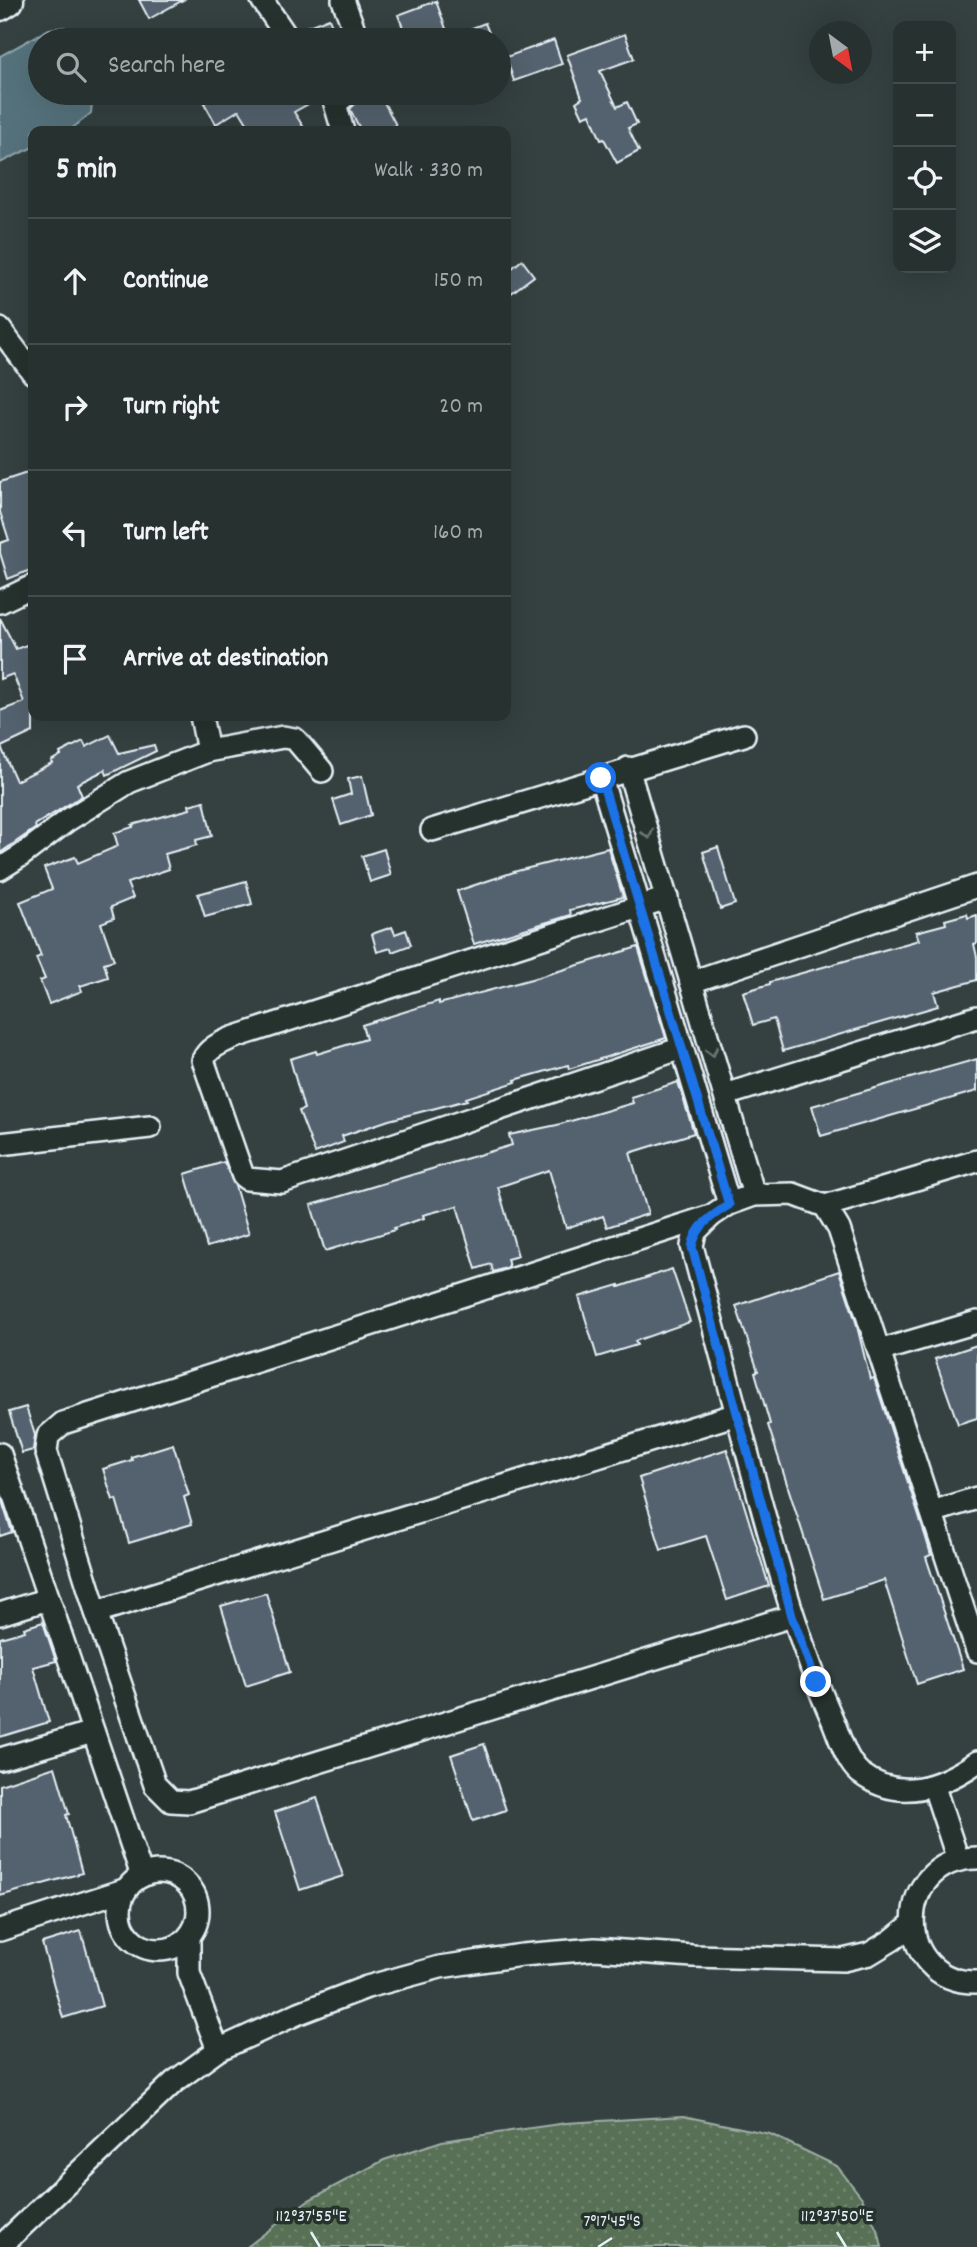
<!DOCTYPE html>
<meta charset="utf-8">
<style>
body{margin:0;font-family:Dekko,sans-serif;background:#333d3c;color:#f1f3f6}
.controls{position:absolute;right:21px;top:21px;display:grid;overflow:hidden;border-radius:14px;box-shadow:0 7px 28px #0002}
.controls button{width:63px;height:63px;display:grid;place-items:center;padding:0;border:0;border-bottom:2px solid #434c4c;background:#273130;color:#f1f3f6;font:35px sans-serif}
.compass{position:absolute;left:809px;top:21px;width:63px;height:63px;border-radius:50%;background:#273130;box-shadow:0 7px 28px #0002;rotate:148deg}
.stop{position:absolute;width:21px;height:21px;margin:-16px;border:5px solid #1a73e8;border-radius:50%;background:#fff}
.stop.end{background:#1a73e8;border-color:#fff;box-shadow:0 2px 7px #0008}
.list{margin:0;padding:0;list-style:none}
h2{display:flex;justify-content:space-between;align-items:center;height:91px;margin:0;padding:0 28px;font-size:30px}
h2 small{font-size:23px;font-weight:400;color:#a4a9ab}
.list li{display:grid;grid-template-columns:46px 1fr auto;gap:21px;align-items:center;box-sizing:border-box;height:126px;padding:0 28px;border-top:2px solid #434c4c}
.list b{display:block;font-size:26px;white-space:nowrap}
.list em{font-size:23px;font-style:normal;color:#a4a9ab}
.icon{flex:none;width:38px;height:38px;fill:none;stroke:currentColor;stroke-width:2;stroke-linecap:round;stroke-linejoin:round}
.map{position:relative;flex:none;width:977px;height:2247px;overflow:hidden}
.search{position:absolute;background:#273130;box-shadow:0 7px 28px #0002;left:28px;top:28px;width:483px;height:77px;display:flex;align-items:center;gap:18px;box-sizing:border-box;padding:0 24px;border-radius:38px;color:#a4a9ab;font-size:26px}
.panel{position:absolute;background:#273130;box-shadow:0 7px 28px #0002;left:28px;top:126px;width:483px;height:595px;border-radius:14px}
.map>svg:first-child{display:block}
.grass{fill:url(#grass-dots);stroke:#a0b0a6;stroke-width:2}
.water{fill:#55727b;stroke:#90a5ad;stroke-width:2}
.building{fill:#53626e;stroke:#e8f1f8;stroke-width:2}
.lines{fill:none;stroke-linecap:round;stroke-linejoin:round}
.minor-casing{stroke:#e8f1f8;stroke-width:26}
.secondary-casing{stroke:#e8f1f8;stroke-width:35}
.minor{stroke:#26332d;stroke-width:21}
.secondary{stroke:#26332d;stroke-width:30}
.oneway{stroke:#6a7674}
.route{stroke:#1a73e8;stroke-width:9}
.ticks{fill:none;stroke:#e8f1f8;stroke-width:2.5}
.ticks-label{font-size:18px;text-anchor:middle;fill:#e8f1f8;stroke:#26332d;stroke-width:7;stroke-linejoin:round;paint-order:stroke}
</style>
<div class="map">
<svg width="977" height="2247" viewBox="0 0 977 2247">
<defs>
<pattern id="grass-dots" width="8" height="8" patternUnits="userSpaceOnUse" patternTransform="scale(1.75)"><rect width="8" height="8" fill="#597055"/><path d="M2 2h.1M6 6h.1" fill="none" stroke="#71856e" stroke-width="1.8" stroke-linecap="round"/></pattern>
</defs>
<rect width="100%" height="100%" fill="#344140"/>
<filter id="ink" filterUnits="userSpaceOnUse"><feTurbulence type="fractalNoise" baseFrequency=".0143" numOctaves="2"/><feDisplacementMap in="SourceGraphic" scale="14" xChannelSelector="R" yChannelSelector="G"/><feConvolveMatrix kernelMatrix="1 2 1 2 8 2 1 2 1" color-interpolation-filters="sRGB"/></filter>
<g filter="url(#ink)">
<path class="grass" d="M 683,2116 L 770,2134 L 837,2166 L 862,2198 L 879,2234 L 882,2247 L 247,2247 L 307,2201 L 384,2160 L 442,2141 L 566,2123 Z"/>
<path class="water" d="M 65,27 L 75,34 L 77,40 L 40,40 L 40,93 L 93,93 L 91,113 L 69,131 L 33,131 L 33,147 L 0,163 L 0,56 L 49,29 Z"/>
<g class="building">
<path d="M 139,0 L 183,0 L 149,19 Z"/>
<path d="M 436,1 L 449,37 L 485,23 L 492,40 L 408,40 L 398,15 Z"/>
<path d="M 329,18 L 335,33 L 331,35 L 334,40 L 302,40 L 298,30 Z"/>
<path d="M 625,34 L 634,59 L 600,71 L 617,107 L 627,102 L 637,124 L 628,128 L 639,151 L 617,163 L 604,139 L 601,140 L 590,114 L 583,117 L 576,102 L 582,98 L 567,55 Z"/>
<path d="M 554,40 L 562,64 L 514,81 L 506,57 Z"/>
<path d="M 221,93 L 258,93 L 261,99 L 273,93 L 328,93 L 294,112 L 306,131 L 252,131 L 239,110 L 216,124 L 204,103 Z"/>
<path d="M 362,93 L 379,93 L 396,125 L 384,131 L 361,131 L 350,109 L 361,98 Z"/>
<path d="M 522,260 L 534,276 L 506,297 L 506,273 Z"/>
<path d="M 33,471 L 33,569 L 8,579 L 0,553 L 0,543 L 9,540 L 0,512 L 0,482 Z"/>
<path d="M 0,618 L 16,649 L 29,644 L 33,653 L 33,732 L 1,747 L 16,781 L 52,763 L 51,761 L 61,755 L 60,753 L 83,741 L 86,747 L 110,735 L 119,753 L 154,745 L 156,751 L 107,775 L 105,770 L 77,784 L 82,796 L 35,825 L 36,828 L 0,853 L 0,711 L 24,702 L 13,674 L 0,679 Z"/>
<path d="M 362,776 L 371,815 L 341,825 L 333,800 L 351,794 L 348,779 Z"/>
<path d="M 204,801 L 212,836 L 196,840 L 197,845 L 165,854 L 169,869 L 127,883 L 133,898 L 111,907 L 114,918 L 101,923 L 114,960 L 104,963 L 108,977 L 80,986 L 82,991 L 49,1004 L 40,981 L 45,979 L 36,958 L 41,956 L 20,902 L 52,889 L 44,868 L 75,857 L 78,863 L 118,846 L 114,833 L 133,827 L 132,825 L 190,809 L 189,805 Z"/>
<path d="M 718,847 L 735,904 L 720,909 L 703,852 Z"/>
<path d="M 608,848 L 623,897 L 570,910 L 571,915 L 474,944 L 457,891 L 517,871 Z"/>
<path d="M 384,849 L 391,875 L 370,882 L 362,856 Z"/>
<path d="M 246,881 L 252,904 L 205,917 L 198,894 Z"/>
<path d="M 967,914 L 968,918 L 977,915 L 977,943 L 974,944 L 977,957 L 977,980 L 934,992 L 938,1006 L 783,1051 L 774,1019 L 753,1025 L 743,992 L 770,984 L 770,982 L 919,940 L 916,932 L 946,924 L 945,920 Z"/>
<path d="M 392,927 L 395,934 L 406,930 L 411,945 L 392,952 L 391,948 L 377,952 L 372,934 Z"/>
<path d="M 638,947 L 666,1038 L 569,1069 L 568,1065 L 515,1080 L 516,1082 L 466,1098 L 467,1100 L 389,1120 L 342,1136 L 344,1142 L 315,1153 L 299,1111 L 304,1109 L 290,1059 L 316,1051 L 317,1054 L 366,1039 L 362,1025 L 439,1001 L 439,1004 L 539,977 Z"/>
<path d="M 977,1059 L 977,1091 L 821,1136 L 812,1106 Z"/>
<path d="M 678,1082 L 694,1133 L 630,1153 L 648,1214 L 607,1227 L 603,1216 L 566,1228 L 549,1170 L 498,1187 L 518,1256 L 507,1259 L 509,1267 L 493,1272 L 491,1264 L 476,1269 L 457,1206 L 423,1215 L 424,1218 L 394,1228 L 395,1230 L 325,1251 L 311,1205 L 512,1145 L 509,1135 L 557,1125 L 633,1103 L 631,1097 Z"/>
<path d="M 224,1162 L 235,1186 L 249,1234 L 207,1247 L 185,1174 Z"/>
<path d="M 672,1269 L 690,1322 L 635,1341 L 637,1345 L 597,1357 L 579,1297 L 619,1285 L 619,1287 Z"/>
<path d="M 839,1271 L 856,1322 L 870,1379 L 874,1378 L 926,1538 L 931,1555 L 926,1557 L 963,1669 L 917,1684 L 884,1580 L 824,1599 L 768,1425 L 770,1424 L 755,1372 L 758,1371 L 736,1306 Z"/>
<path d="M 977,1345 L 977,1418 L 958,1424 L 935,1359 Z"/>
<path d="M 26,1407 L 35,1435 L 33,1450 L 22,1453 L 9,1412 Z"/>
<path d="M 173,1444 L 189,1495 L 184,1497 L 192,1524 L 129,1543 L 116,1499 L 113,1500 L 103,1469 L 132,1460 L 131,1457 Z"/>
<path d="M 727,1449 L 769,1586 L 727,1600 L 706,1536 L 661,1550 L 639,1478 Z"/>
<path d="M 0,1495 L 12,1532 L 0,1536 Z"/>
<path d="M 266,1593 L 290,1672 L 246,1686 L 221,1606 Z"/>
<path d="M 43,1622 L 56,1661 L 33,1667 L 49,1722 L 0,1737 L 0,1638 L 25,1631 L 24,1628 Z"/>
<path d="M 484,1744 L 506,1810 L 473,1821 L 451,1755 Z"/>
<path d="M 55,1767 L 69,1814 L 66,1815 L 82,1873 L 0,1896 L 0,1785 Z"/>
<path d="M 317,1798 L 343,1876 L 300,1890 L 275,1812 Z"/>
<path d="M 81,1931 L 102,2006 L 63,2018 L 42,1943 Z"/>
</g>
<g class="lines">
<defs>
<g id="minor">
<path d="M 262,0 L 289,40"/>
<path d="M 343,0 L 358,40"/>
<path d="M 343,131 L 335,104 L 349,93"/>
<path d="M 0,329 L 33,373"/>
<path d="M 0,602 L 33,586"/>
<path d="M 201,716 L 208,751"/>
<path d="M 628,768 L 754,1195"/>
<path d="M 601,778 L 729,1204"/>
<path d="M 432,830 L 744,735"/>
<path d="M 0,869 L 22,855 L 68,820 L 129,782 L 208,751 L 283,737 L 295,739 L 322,771"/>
<path d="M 667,898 L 232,1038 C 221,1043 208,1048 203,1060 L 243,1176 L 247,1179 L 282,1182 L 682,1048"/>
<path d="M 691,982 L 977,886"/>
<path d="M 725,1095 L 977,1017"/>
<path d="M 0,1144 L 150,1127"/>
<path d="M 825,1206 L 977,1161"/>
<path d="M 711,1216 L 63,1423 L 48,1436 L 46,1451 L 96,1612 L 155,1785 L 171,1801 L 189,1802 L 792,1616"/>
<path d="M 879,1351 L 977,1322"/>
<path d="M 0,1454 L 142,1876"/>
<path d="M 932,1512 L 977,1498"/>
<path d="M 96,1612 L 737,1414"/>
<path d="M 0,1614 L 48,1599"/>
<path d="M 977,1651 L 839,1229 L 825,1206 L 793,1194 L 754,1195 L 729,1204 L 711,1216 L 695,1232 L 692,1246 C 714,1327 735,1408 757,1489 C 779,1569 799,1645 833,1721 C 840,1738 846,1761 860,1773 C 899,1803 941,1787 977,1762"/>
<path d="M 0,1759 L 93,1732"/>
<path d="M 934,1787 L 958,1860"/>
<path d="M 977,1858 C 891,1859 893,1984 977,1982"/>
<circle cx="159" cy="1911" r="39"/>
<path d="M 0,1930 L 127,1889"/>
<path d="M 189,1937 L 189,1973 L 218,2050"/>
<path d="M 0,2247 L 174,2082 L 218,2050 L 299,2013 L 367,1987 L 440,1967 L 522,1955 L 595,1949 L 693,1956 L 843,1960 L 869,1954 L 892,1940 L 912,1924"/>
</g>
<path id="secondary" d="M 0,5 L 8,0"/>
</defs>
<use href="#minor" class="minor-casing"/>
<use href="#secondary" class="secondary-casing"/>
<use href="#minor" class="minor"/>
<use href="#secondary" class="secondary"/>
</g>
<defs><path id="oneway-chevron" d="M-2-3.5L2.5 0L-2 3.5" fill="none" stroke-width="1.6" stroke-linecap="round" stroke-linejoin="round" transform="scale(1.75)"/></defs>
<g class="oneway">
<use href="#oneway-chevron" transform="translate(648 834) rotate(74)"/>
<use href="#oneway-chevron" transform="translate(712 1052) rotate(74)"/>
</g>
</g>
<g class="lines" filter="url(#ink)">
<path class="route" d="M 601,778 L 729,1205 C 711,1216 696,1226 692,1247 L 792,1616 L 816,1682"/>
</g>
<path class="ticks" d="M 311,2232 L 320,2247M 837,2232 L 846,2247M 598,2247 L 612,2238"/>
<g class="ticks-label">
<text x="311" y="2221">112°37'55"E</text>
<text x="837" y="2221">112°37'50"E</text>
<text x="612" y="2226">7°17'45"S</text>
</g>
</svg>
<div class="controls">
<button>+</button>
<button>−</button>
<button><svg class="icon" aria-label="locate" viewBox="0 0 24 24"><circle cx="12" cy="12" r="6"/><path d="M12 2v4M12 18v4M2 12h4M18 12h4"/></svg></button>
<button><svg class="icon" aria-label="layers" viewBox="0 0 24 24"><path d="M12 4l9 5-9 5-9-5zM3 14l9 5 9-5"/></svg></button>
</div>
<svg class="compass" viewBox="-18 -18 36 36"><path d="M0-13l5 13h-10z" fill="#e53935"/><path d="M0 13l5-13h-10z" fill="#a4a9ab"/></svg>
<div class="stop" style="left:601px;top:778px"></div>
<div class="stop end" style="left:816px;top:1682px"></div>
<div class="search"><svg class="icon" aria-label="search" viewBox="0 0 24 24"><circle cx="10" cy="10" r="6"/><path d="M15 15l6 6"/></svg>Search here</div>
<section class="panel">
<h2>5 min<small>Walk · 330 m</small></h2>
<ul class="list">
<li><svg class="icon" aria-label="ahead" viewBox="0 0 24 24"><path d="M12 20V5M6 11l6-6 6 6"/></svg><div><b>Continue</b></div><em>150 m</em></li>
<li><svg class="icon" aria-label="right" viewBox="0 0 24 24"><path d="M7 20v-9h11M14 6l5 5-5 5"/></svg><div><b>Turn right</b></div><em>20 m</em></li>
<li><svg class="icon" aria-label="left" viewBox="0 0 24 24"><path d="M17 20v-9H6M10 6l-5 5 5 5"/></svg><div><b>Turn left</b></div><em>160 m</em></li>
<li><svg class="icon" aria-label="arrive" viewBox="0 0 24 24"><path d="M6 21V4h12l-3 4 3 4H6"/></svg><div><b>Arrive at destination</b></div></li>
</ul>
</section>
</div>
